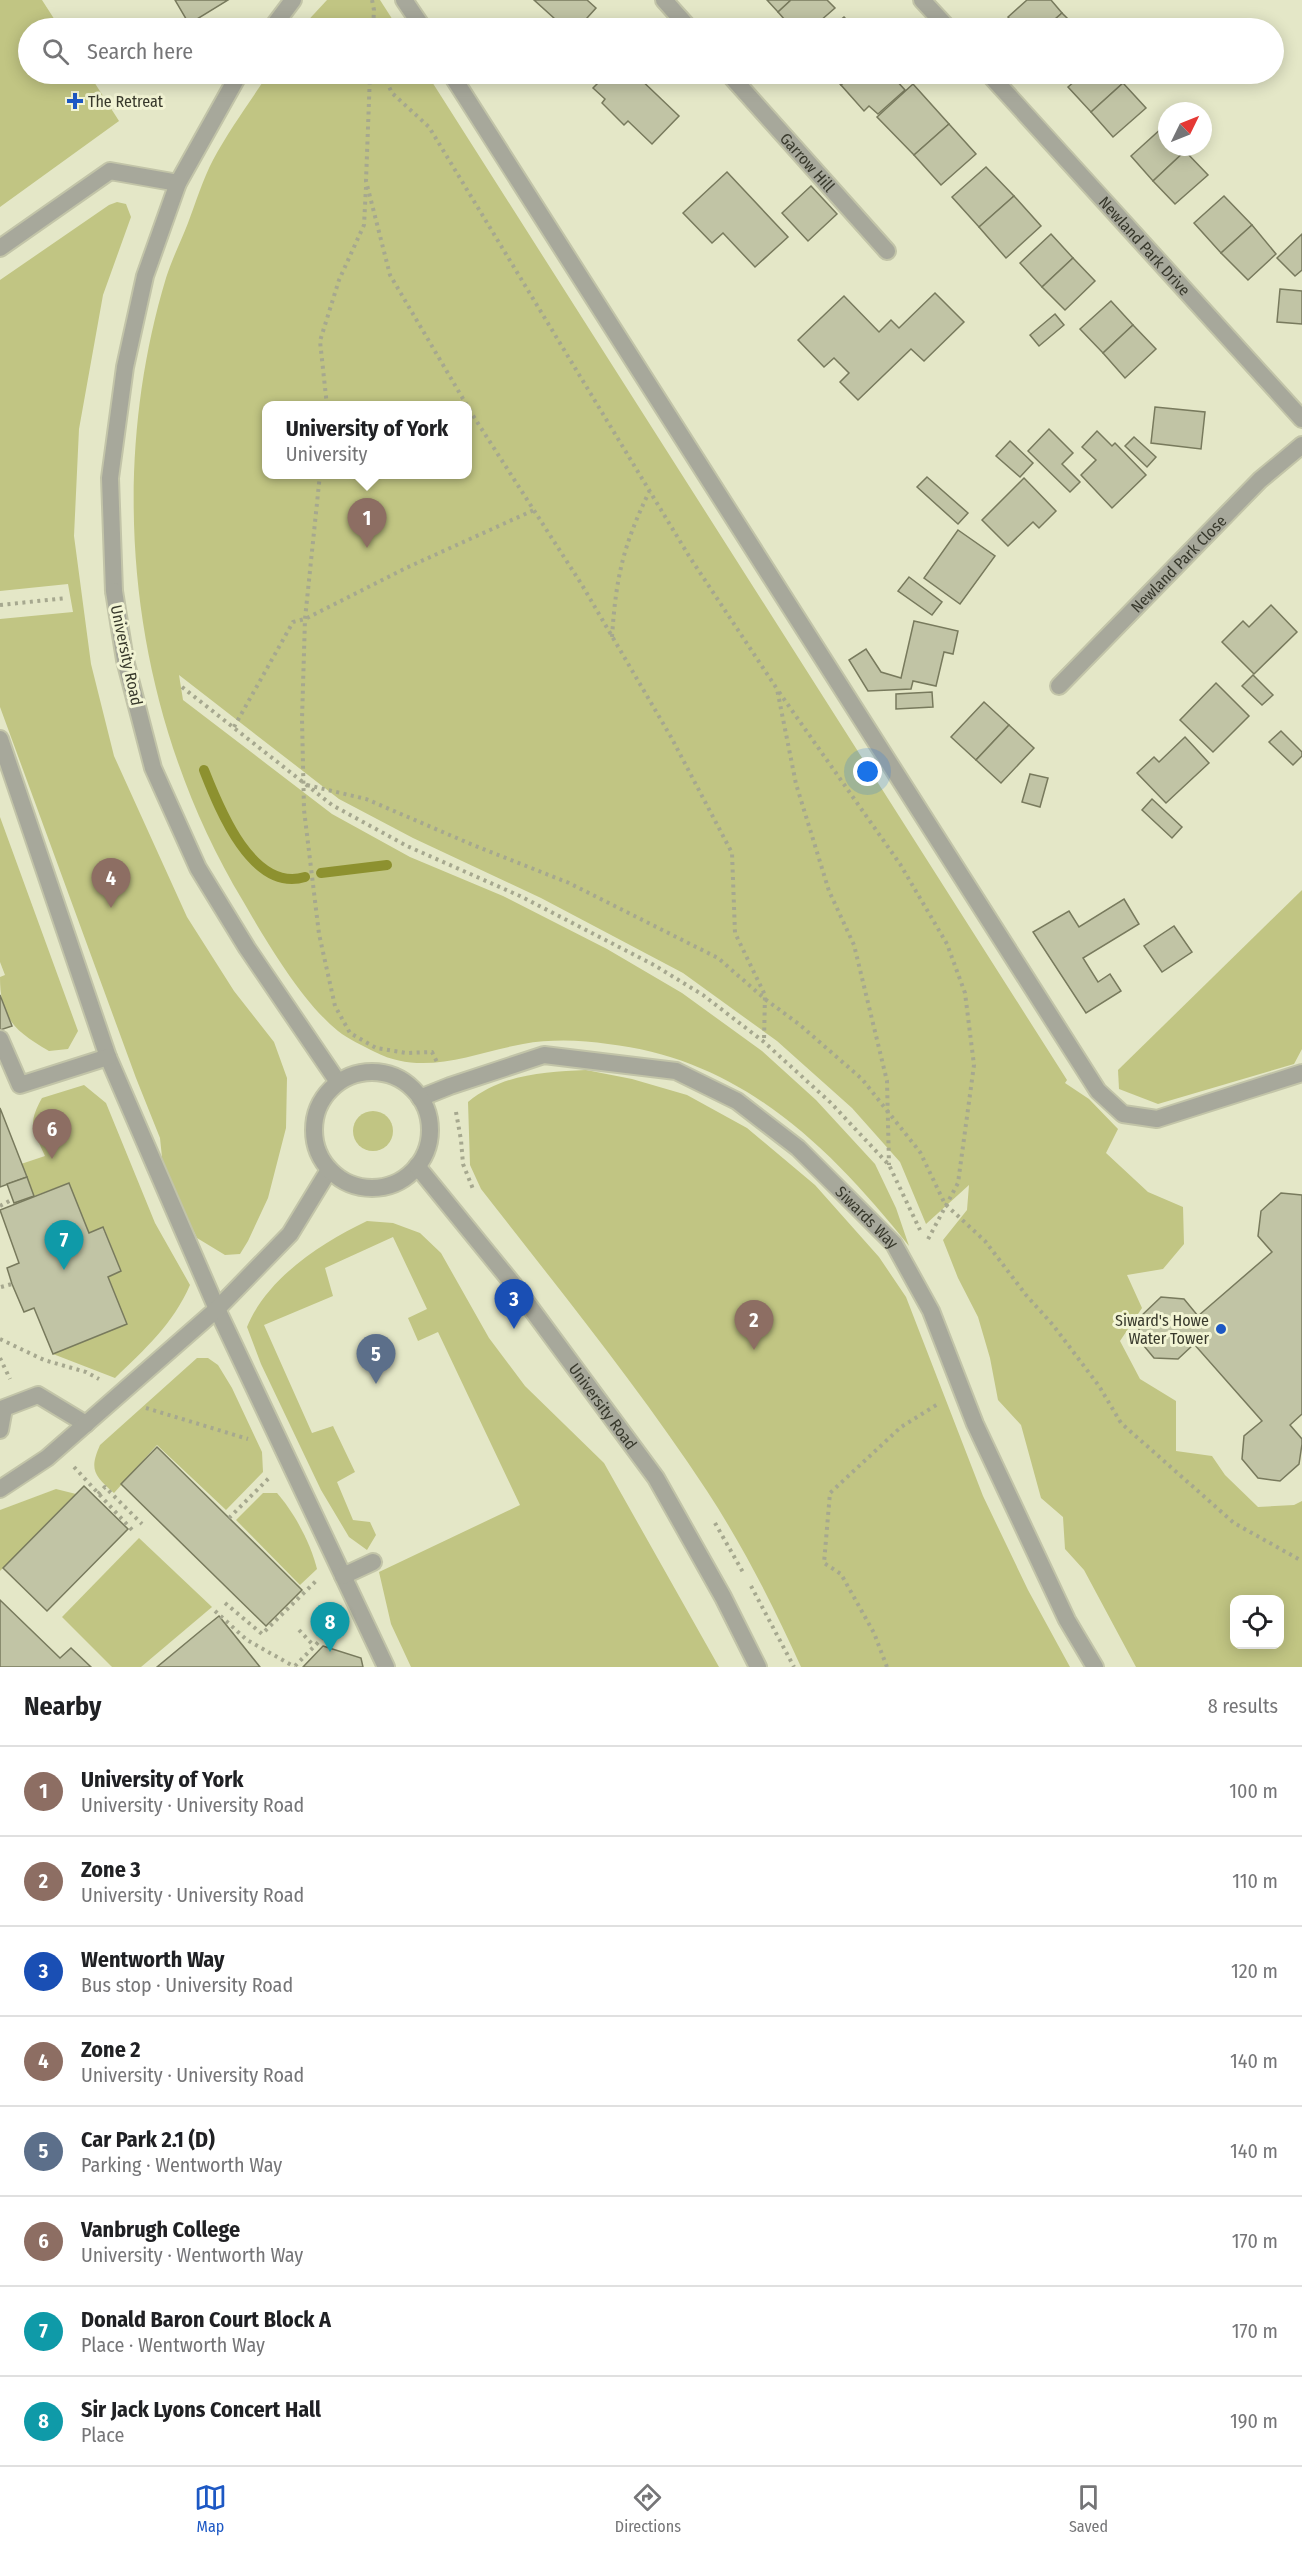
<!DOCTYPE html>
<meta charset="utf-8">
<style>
body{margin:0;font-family:"Fira Sans Condensed",sans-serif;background:#f2f2f2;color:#202124}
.controls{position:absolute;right:18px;bottom:18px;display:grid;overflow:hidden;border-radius:12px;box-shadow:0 3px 15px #0003}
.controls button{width:54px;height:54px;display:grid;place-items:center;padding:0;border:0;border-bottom:2px solid #e0e0e0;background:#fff;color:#202124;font:30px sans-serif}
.compass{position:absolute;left:1158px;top:102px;width:54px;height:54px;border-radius:50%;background:#fff;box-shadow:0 3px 15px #0003;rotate:47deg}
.you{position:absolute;left:868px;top:772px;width:21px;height:21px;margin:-15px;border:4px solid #fff;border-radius:50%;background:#1a73e8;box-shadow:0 0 0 9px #1a73e833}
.badge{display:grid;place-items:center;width:39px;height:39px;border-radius:50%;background:#1d58c4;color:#fff;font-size:20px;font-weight:700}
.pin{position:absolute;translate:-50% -50px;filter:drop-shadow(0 2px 3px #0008)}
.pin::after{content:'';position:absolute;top:32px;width:21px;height:18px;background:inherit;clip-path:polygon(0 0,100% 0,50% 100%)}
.popup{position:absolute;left:262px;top:401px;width:210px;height:78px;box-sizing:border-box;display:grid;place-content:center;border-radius:12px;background:#fff;filter:drop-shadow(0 2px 4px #0005);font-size:20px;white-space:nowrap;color:#757577}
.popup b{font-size:22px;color:#202124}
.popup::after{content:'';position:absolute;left:50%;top:100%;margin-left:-12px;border:12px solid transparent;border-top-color:#fff}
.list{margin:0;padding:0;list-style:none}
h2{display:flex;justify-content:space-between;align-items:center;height:78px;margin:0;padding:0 24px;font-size:26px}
h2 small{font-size:20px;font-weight:400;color:#757577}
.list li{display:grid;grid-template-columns:39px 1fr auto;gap:18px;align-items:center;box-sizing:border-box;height:90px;padding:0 24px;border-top:2px solid #e0e0e0}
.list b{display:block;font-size:22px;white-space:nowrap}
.list p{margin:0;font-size:20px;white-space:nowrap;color:#757577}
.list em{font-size:20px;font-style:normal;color:#757577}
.icon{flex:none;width:33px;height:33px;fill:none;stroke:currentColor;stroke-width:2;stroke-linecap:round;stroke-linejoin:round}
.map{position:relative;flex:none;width:1302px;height:1667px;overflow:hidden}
.search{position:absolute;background:#fff;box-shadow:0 3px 15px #0003;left:18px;right:18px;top:18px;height:66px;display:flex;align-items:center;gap:15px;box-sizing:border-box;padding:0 21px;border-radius:33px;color:#757577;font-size:22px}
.sheet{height:798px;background:#fff}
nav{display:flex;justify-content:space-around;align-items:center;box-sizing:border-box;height:84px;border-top:2px solid #e0e0e0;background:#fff;font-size:16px;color:#757577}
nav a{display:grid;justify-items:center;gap:3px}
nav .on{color:#1d58c4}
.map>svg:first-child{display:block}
.green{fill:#c1c583;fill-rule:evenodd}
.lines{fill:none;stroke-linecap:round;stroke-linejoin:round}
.stream{stroke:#8d912f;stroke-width:10}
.building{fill:#c1c4a5;stroke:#787a5d;stroke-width:1.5}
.service-casing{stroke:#c2c4a8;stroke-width:20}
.minor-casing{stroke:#c2c4a8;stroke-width:20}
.tertiary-casing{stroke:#c2c4a8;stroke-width:20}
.path{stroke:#a6a88f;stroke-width:4;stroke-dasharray:3 4.5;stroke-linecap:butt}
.service{stroke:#a7a89b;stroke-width:16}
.minor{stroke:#a7a89b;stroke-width:16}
.tertiary{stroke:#a7a89b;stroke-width:16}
.tertiary-bridge-casing{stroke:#c2c4a8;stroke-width:20;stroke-linecap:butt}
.tertiary-bridge{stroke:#a7a89b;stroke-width:16}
.poi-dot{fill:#1d58c4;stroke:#f2f4d4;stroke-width:2}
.labels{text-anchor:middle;stroke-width:6;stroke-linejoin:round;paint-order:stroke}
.poi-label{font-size:16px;fill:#38392c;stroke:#f2f4d4;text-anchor:start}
.street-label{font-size:16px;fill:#38392c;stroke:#f2f4d4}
</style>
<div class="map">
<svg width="1302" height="1667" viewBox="0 0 1302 1667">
<rect width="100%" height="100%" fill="#e4e7c7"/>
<g class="green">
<path d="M 0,0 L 42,0 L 60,28 L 28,28 L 28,74 L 89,74 L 119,121 L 0,207 Z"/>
<path d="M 327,0 L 380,0 L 398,28 L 301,28 Z"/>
<path d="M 268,74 L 427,74 L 1067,1080 L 1065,1083 L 1089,1099 L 1118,1129 L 1106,1153 L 1148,1192 L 1183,1207 L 1184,1244 L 1163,1269 L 1127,1275 L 1142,1308 L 1120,1341 L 1140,1379 L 1176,1401 L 1176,1451 L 1212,1456 L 1225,1475 L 1258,1507 L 1294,1505 L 1302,1501 L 1302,1667 L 1136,1667 L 1084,1570 L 1065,1549 L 1063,1517 L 1041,1498 L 1021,1425 L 998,1400 L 990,1358 L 978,1317 L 958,1278 L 943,1240 L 967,1210 L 969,1185 L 926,1224 L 900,1162 L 852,1108 L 777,1041 L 683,973 L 541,898 L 413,838 L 339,799 L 179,675 L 183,700 L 332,814 L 410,857 L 503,896 L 607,949 L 682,993 L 762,1051 L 816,1100 L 875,1164 L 896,1208 L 909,1246 C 829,1146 741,1059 608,1044 C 581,1040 551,1039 523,1044 C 473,1053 424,1077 375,1052 C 363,1046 348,1039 338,1031 C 302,1002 266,941 243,901 C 132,717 104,484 166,278 C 172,259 181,241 188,223 C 196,202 203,179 213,160 C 229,130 250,102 268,74 ZM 266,406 L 467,406 L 467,474 L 266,474 ZM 1234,1600 L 1280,1600 L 1280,1644 L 1234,1644 Z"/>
<path d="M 117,202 L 126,204 L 131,217 L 103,295 L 79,429 L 74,536 L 91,664 L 114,756 L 187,917 L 234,991 L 274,1042 L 287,1078 L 286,1128 L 268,1198 L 248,1241 L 240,1254 L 225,1255 L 197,1238 L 163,1167 L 160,1138 L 136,1078 L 0,707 L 0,619 L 73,612 L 68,584 L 0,591 L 0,280 L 109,205 Z"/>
<path d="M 0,817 L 78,1031 L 68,1049 L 49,1051 C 15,1031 0,1019 0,977 L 5,975 L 0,962 Z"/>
<path d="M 1302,890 L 1302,1049 L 1294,1064 L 1158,1104 L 1119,1089 L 1118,1070 Z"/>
<path d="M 586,1070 L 632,1079 L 687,1095 L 747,1128 L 815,1185 L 879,1257 L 906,1297 L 983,1496 L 1028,1590 L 1070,1667 L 801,1667 C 774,1607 743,1546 707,1491 C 638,1386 558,1288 481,1189 L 470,1165 L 468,1102 C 502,1074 544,1072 586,1070 Z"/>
<path d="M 84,1085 L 106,1103 L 155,1223 L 190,1285 C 173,1324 145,1349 115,1378 L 53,1354 L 127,1324 L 108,1277 L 121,1271 L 104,1228 L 89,1233 L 69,1183 L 34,1196 L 21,1164 L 45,1156 C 33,1129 27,1125 42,1098 Z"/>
<circle cx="373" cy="1131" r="20"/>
<path d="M 367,1221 L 393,1223 L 420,1233 L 441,1253 L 489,1338 L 525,1386 L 604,1463 L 719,1667 L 411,1667 L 391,1624 L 379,1572 L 520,1505 L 438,1332 L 418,1341 L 408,1318 L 427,1309 L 393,1237 L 325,1268 L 333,1296 L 264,1325 L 312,1433 L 333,1426 L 355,1472 L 337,1482 L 353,1520 L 370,1522 L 376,1535 L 367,1550 L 349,1537 L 321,1490 L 261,1364 L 247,1327 C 267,1278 321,1243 367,1221 Z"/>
<path d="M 197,1358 L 208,1358 L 218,1365 L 232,1388 L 262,1452 L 263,1472 L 226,1510 L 157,1445 L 114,1493 C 94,1475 89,1470 100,1445 Z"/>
<path d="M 56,1489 L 76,1494 L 0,1571 L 0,1510 Z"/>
<path d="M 263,1493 L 277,1493 C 294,1512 311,1544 317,1569 L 300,1585 L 236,1520 Z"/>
<path d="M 139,1538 L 212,1607 L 141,1667 L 112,1667 L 62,1617 Z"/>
</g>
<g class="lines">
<g class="stream">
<path d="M 204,770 C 219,808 252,893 305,877"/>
<path d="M 321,873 L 387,865"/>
</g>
</g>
<g class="building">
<path d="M 175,0 L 228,0 L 189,24 Z"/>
<path d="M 534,0 L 587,0 L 596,8 L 578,28 L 565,28 Z"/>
<path d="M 767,0 L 791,0 L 778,12 Z"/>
<path d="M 791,0 L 827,0 L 835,8 L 812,28 L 792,28 L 778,12 Z"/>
<path d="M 1027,0 L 1051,0 L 1062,13 L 1045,28 L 1018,28 L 1008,17 Z"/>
<path d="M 1062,13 L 1077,28 L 1045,28 Z"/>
<path d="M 844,17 L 855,28 L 831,28 Z"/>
<path d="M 607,74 L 635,74 L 679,116 L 652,144 L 628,121 L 624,125 L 602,103 L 605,99 L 593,88 Z"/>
<path d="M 830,74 L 854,74 L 841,85 Z"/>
<path d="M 854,74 L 897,74 L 900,77 L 896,80 L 905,90 L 878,114 L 869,106 L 864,111 L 841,85 Z"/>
<path d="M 1083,74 L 1115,74 L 1123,83 L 1091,112 L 1068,87 Z"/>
<path d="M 1123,83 L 1146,108 L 1113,137 L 1091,112 Z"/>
<path d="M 913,84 L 949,124 L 914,155 L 877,117 Z"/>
<path d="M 949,124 L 976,154 L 941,185 L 914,155 Z"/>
<path d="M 1163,127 L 1167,131 L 1167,147 L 1182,147 L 1185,151 L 1153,181 L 1131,156 Z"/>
<path d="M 1185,151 L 1208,175 L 1175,204 L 1153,181 Z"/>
<path d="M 986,167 L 1014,196 L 979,227 L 952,197 Z"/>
<path d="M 727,172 L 788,237 L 755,267 L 723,233 L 712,243 L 683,213 Z"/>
<path d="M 811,186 L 837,214 L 808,241 L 782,213 Z"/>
<path d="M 1014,196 L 1041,226 L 1006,258 L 979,227 Z"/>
<path d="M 1224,196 L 1252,225 L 1221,253 L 1194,223 Z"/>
<path d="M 1252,225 L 1276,254 L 1248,280 L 1221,253 Z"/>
<path d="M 1051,234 L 1073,258 L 1042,287 L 1020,263 Z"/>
<path d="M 1302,234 L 1302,270 L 1295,276 L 1277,258 Z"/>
<path d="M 1073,258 L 1095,281 L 1065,310 L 1042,287 Z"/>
<path d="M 1280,289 L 1302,291 L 1302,324 L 1277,322 Z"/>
<path d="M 935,293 L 964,322 L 924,361 L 911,349 L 858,400 L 840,382 L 849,373 L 834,358 L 824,367 L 798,340 L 844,296 L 879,332 L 891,320 L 899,328 Z"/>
<path d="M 1111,301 L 1133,325 L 1103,353 L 1080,329 Z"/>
<path d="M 1055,314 L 1064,325 L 1039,346 L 1030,335 Z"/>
<path d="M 1133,325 L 1156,349 L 1125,378 L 1103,353 Z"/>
<path d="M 1155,407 L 1205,412 L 1201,449 L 1151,443 Z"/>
<path d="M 1049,429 L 1073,453 L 1062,464 L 1080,482 L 1070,492 L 1028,451 Z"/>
<path d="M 1097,431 L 1112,446 L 1115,443 L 1146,475 L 1112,508 L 1081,475 L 1096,460 L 1082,447 Z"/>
<path d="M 1134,437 L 1156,457 L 1147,467 L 1125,446 Z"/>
<path d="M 1010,441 L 1033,463 L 1020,477 L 996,456 Z"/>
<path d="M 927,477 L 968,513 L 958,524 L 917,487 Z"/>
<path d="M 1024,478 L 1056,511 L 1039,528 L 1033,522 L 1008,546 L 982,520 Z"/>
<path d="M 958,530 L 995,556 L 960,604 L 924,578 Z"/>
<path d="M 909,577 L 942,602 L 932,615 L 898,591 Z"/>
<path d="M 1271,605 L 1297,632 L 1254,674 L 1222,642 L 1243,621 L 1249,627 Z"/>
<path d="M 914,621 L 958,631 L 953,654 L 944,652 L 936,686 L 913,681 L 911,689 L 868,691 L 849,660 L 866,649 L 881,672 L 901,678 Z"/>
<path d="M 1253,675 L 1273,695 L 1262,705 L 1242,686 Z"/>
<path d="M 1216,683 L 1249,716 L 1213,752 L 1180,720 Z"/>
<path d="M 932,692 L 933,707 L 896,709 L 896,694 Z"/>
<path d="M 984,702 L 1009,725 L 976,760 L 951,737 Z"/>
<path d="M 1009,725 L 1034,748 L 1001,783 L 976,760 Z"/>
<path d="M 1281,731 L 1302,752 L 1302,756 L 1293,765 L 1269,742 Z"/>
<path d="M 1185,737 L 1209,763 L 1166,803 L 1137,773 L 1154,757 L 1159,762 Z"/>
<path d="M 1030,774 L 1048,778 L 1040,807 L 1022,802 Z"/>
<path d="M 1152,799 L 1182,827 L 1172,838 L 1142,810 Z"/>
<path d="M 1124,899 L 1139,924 L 1083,958 L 1098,982 L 1110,974 L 1121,991 L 1086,1013 L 1033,932 L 1069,911 L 1079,927 Z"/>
<path d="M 1174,926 L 1192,952 L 1162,972 L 1144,946 Z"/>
<path d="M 0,995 L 12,1026 L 0,1030 Z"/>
<path d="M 0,1108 L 27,1177 L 0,1187 Z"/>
<path d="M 27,1177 L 34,1196 L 14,1203 L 7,1184 Z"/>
<path d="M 69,1183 L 89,1233 L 103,1227 L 121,1271 L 108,1277 L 127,1324 L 53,1354 L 34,1308 L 24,1312 L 12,1284 L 7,1268 L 19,1263 L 0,1210 Z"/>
<path d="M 1281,1193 L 1302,1195 L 1302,1414 L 1290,1425 L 1302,1439 L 1302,1444 L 1299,1464 L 1280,1481 L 1258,1478 L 1242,1459 L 1244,1436 L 1262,1421 L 1194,1344 L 1178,1359 L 1154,1358 L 1139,1340 L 1139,1318 L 1161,1297 L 1184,1299 L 1198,1316 L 1272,1252 L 1258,1236 L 1261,1211 Z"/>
<path d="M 157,1447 L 302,1590 L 266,1626 L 121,1484 Z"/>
<path d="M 84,1486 L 128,1529 L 47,1611 L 3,1568 Z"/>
<path d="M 0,1600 L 60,1658 L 71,1648 L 91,1667 L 0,1667 Z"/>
<path d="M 219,1616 L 260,1667 L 157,1667 L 204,1628 Z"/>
<path d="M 323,1646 L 361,1658 L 363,1667 L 303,1667 Z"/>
</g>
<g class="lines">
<defs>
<g id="service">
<path d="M 404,0 L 423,28"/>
<path d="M 664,0 L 689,28"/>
<path d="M 451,74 L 1098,1091 L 1123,1114 L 1157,1119 L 1302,1073"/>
<path id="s1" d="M 729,74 L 887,251"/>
<path d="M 0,248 L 110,171 L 178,183"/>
<path d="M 0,739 L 108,1057 L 217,1309 L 386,1667"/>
<path d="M 0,1039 L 20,1085 L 108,1057"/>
<path id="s2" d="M 420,1098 L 450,1086 L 544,1055 L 676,1071 L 737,1101 L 798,1148 L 894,1244 L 931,1311 L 975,1424 L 1067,1620 L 1095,1667"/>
<path d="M 0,1430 L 4,1408 L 38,1395 L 86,1424"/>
<path d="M 343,1576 L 373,1562"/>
</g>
<g id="minor">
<path d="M 922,0 L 948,28"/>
<path id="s3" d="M 989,74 L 1302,419"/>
<path id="s4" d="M 1059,686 L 1260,480 L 1302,445"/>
<path d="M 0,1489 L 47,1458 L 217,1309 L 290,1234 L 329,1170"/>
</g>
<g id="tertiary">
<path d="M 272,28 L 293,0"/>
<path d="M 114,591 L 110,478 L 125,367 L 145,276 L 178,183 L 239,74"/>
<path d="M 125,660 L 153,768 L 198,868 L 247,948 L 338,1082"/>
<circle cx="372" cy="1130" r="58"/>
<path id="s5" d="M 417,1166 L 513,1284 L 656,1478 L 723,1597 L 758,1667"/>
</g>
</defs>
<use href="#service" class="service-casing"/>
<use href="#minor" class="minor-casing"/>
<use href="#tertiary" class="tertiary-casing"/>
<g class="path">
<path d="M 372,0 L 374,10 L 373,28"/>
<path d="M 370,74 L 366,181 L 390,275 L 472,414 L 582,585 L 671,737 L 732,853 L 735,933 L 765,995 L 764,1041"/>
<path d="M 383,74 L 392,93 L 429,127 L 689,556 L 777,689 L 796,784 L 829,891 L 854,945 L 887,1081 L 889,1165"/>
<path d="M 327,406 L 320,341 L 339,280 L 364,225 L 366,187"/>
<path d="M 320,474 L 305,619 L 302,719 L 304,810 L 319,934 L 335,1006 L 350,1033 L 376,1048 L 406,1053 L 432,1052 L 438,1064"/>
<path d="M 0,605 L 67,598"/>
<path d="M 612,637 C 616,577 623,546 649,492"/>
<path d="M 182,687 L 332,805 L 407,846 L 520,896 L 654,965 L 703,995 L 764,1042 L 831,1103 L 889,1165 L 920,1230"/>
<path d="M 779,692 L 900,864 L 947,944 L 965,993 L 974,1065 L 958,1183 L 926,1243"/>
<path d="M 234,727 L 293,622 L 305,619 L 406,568 L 534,510"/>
<path d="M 307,785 L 366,799 L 473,845 L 569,883 L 718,958 L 765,999 L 800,1025 L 862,1079 L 920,1152 L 945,1204 L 985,1241 L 1026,1295 L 1053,1325 L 1099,1386 L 1121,1423 L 1234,1523 L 1302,1561"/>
<path d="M 456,1112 L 461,1140 L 463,1164 L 473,1189"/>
<path d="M 0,1206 L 13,1199"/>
<path d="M 1,1287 L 12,1284"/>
<path d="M 0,1339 L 44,1360 L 86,1372 L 99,1379"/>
<path d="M 0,1358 L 10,1379"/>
<path d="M 146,1408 L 248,1439"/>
<path d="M 74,1467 L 134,1532"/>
<path d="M 98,1494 L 105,1487 L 142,1524"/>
<path d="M 229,1518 L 269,1478"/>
<path d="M 715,1523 L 744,1574"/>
<path d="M 751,1586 L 794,1667"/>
<path d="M 225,1603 L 262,1634 L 317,1580"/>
<path d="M 215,1611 L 247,1640 L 295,1667"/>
<path d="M 299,1630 L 314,1646"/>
<path d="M 295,1666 L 336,1624"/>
<path d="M 887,1667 L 874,1633 L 841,1574 L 824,1563 L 830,1493 L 901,1427 L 938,1404"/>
</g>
<use href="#service" class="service"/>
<use href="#minor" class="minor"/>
<use href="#tertiary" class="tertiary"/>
<defs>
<path id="tertiary-bridge" d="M 114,591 L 125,660"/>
</defs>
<use href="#tertiary-bridge" class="tertiary-bridge-casing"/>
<use href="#tertiary-bridge" class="tertiary-bridge"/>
</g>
<g class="poi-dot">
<path d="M72 92h6v6h6v6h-6v6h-6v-6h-6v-6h6z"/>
<circle cx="1221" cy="1329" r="6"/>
</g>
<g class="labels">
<g class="poi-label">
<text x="88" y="107">The Retreat</text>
<text x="1209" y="1326" text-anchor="end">Siward's Howe<tspan x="1209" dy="18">Water Tower</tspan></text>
</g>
<g class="street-label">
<text dy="6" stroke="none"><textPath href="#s1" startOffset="118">Garrow Hill</textPath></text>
<text dy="6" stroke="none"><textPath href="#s3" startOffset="232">Newland Park Drive</textPath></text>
<text dy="6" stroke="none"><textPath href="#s4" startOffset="171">Newland Park Close</textPath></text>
<text transform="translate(127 655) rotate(78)" y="6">University Road</text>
<text dy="6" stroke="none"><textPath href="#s2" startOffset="507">Siwards Way</textPath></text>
<text dy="6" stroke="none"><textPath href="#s5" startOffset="304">University Road</textPath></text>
</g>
</g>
</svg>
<div class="controls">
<button><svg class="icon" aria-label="locate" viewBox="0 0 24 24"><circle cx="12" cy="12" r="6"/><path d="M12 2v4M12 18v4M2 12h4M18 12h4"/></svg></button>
</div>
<svg class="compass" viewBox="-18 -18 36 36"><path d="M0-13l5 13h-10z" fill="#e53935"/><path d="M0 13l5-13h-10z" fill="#757577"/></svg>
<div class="you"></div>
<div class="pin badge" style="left:367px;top:548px;background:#8d6e63">1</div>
<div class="popup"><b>University of York</b>University</div>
<div class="pin badge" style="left:754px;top:1350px;background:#8d6e63">2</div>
<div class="pin badge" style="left:514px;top:1329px;background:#1a4fb4">3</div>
<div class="pin badge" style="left:111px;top:908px;background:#8d6e63">4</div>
<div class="pin badge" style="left:376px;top:1384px;background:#5c6f8a">5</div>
<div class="pin badge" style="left:52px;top:1159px;background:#8d6e63">6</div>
<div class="pin badge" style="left:64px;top:1270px;background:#0f9aa8">7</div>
<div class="pin badge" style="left:330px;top:1652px;background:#0f9aa8">8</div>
<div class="search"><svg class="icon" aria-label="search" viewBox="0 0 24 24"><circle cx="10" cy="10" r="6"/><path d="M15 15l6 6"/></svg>Search here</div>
</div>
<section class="sheet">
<h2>Nearby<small>8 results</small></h2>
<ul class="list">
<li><span class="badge" style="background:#8d6e63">1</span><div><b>University of York</b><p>University · University Road</p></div><em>100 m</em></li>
<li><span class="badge" style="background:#8d6e63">2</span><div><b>Zone 3</b><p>University · University Road</p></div><em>110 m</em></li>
<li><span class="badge" style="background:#1a4fb4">3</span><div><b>Wentworth Way</b><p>Bus stop · University Road</p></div><em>120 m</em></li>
<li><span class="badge" style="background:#8d6e63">4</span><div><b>Zone 2</b><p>University · University Road</p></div><em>140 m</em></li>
<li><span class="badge" style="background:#5c6f8a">5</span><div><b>Car Park 2.1 (D)</b><p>Parking · Wentworth Way</p></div><em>140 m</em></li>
<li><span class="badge" style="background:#8d6e63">6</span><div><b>Vanbrugh College</b><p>University · Wentworth Way</p></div><em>170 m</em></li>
<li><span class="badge" style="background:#0f9aa8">7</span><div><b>Donald Baron Court Block A</b><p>Place · Wentworth Way</p></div><em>170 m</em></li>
<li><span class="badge" style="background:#0f9aa8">8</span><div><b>Sir Jack Lyons Concert Hall</b><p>Place</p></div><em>190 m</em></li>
</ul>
</section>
<nav>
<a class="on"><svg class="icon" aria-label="map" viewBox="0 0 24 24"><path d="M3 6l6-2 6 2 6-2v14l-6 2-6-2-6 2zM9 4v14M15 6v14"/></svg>Map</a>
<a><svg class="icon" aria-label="directions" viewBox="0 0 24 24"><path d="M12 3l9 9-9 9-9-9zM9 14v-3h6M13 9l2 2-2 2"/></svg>Directions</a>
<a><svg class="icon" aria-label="saved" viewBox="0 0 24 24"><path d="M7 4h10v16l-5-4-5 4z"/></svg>Saved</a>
</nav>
